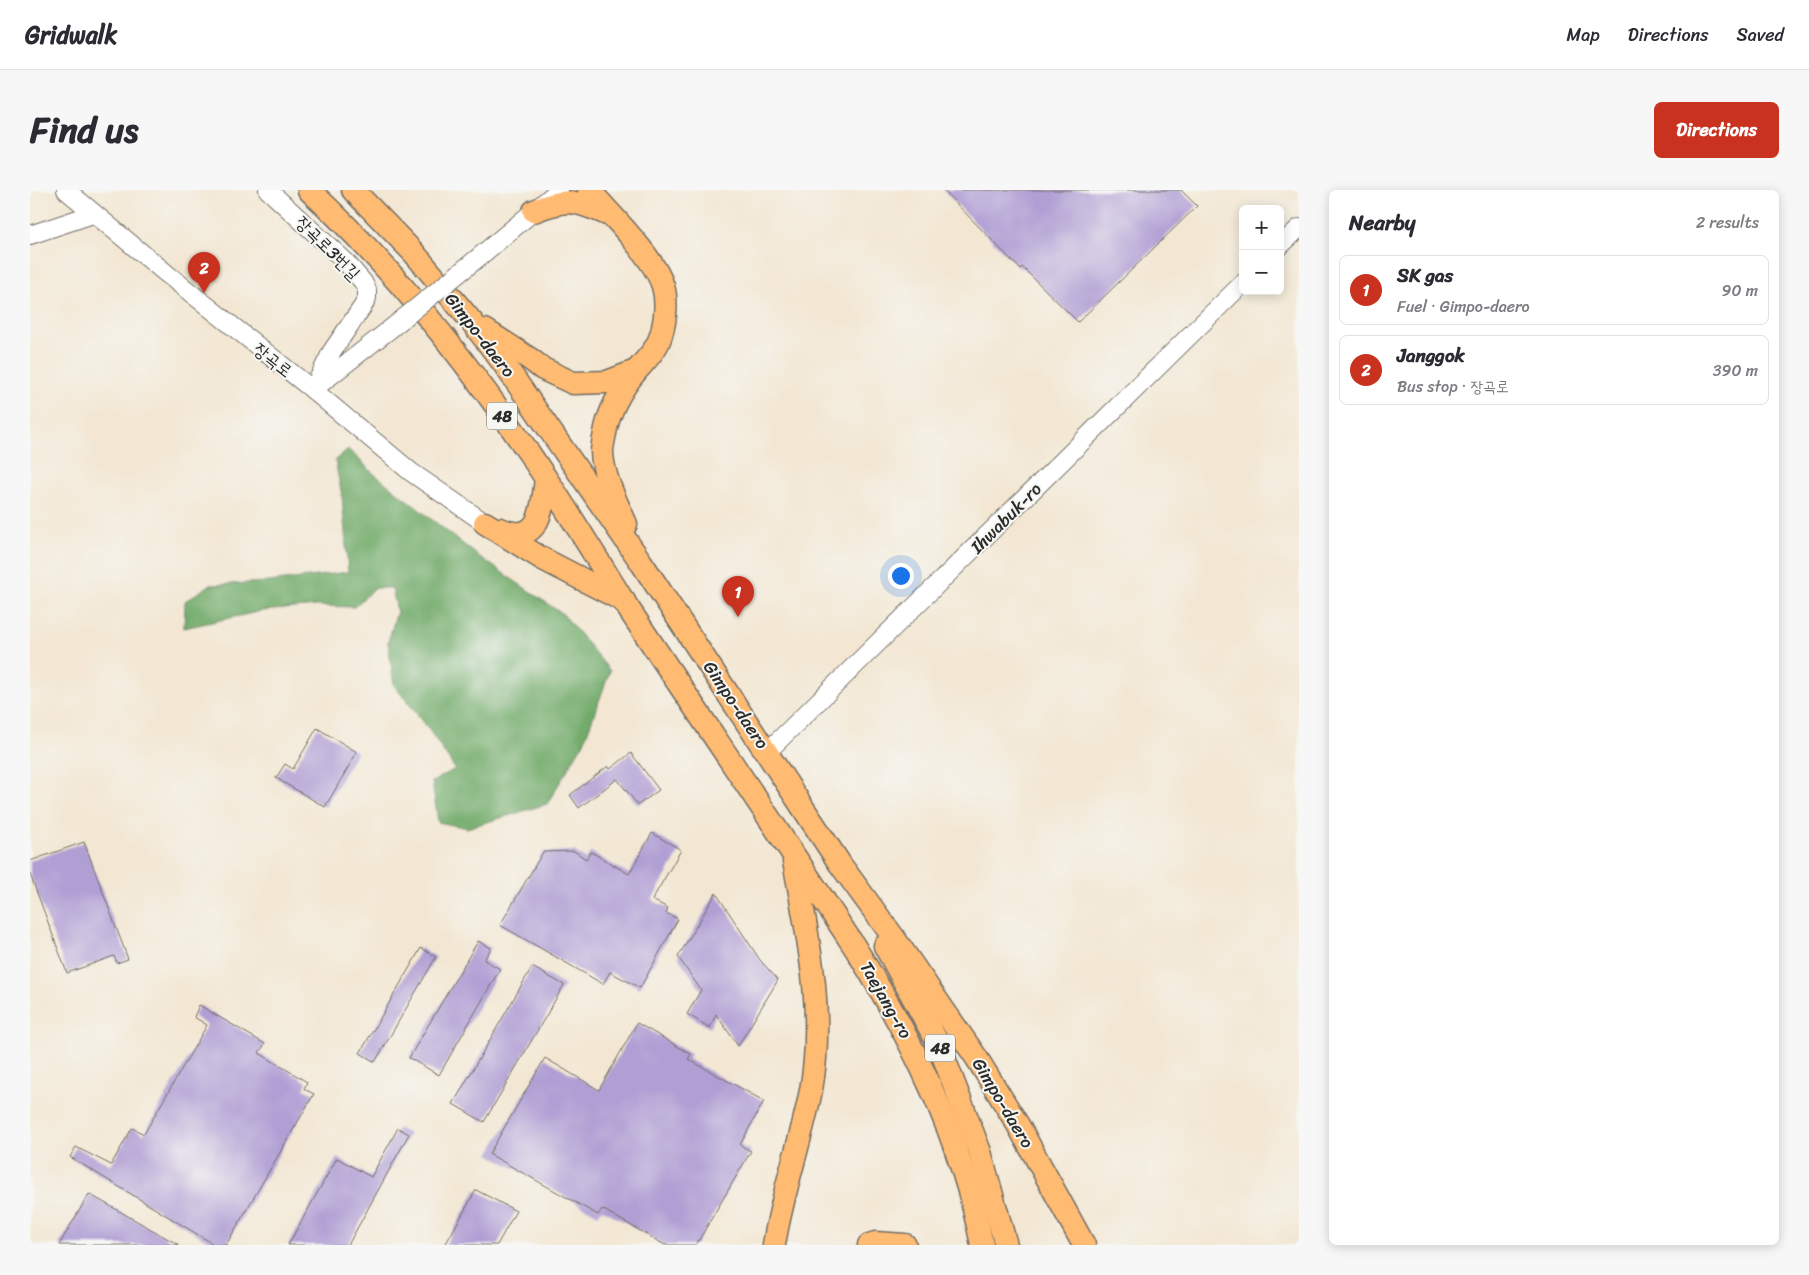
<!DOCTYPE html>
<meta charset="utf-8">
<style>
body{margin:0;font-family:Sriracha,"Poor Story",sans-serif;background:#f7f7f7;color:#2b2b33}
.controls{position:absolute;right:15px;top:15px;display:grid;overflow:hidden;border-radius:8px;box-shadow:0 2px 12px #0003}
.controls button{width:45px;height:45px;display:grid;place-items:center;padding:0;border:0;border-bottom:1px solid #e1e1e2;background:#fff;color:#2b2b33;font:25px sans-serif}
.you{position:absolute;left:870px;top:385px;width:18px;height:18px;margin:-12px;border:4px solid #fff;border-radius:50%;background:#1a73e8;box-shadow:0 0 0 8px #1a73e833}
.badge{display:grid;place-items:center;width:32px;height:32px;border-radius:50%;background:#c8321e;color:#fff;font-size:16px;font-weight:700}
.pin{position:absolute;translate:-50% -41px;filter:drop-shadow(0 1px 2px #0008)}
.pin::after{content:'';position:absolute;top:26px;width:18px;height:15px;background:inherit;clip-path:polygon(0 0,100% 0,50% 100%)}
.list{margin:0;padding:0;list-style:none}
h2{display:flex;justify-content:space-between;align-items:center;height:65px;margin:0;padding:0 20px;font-size:21px}
h2 small{font-size:16px;font-weight:400;color:#7c7c81}
.list li{display:grid;grid-template-columns:32px 1fr auto;gap:15px;align-items:center;box-sizing:border-box;height:70px;margin:0 10px 10px;padding:0 10px;border:1px solid #e1e1e2;border-radius:8px}
.list b{display:block;font-size:19px;white-space:nowrap}
.list p{margin:0;font-size:16px;white-space:nowrap;color:#7c7c81}
.list em{font-size:16px;font-style:normal;color:#7c7c81}
.map{position:relative;flex:none;width:1269px;height:1055px;overflow:hidden;border-radius:8px}
header{display:flex;align-items:center;gap:30px;box-sizing:border-box;height:70px;padding:0 25px;background:#fff;border-bottom:1px solid #e1e1e2}
header strong{font-size:24px}
nav{display:flex;gap:28px;margin-inline-start:auto;font-size:18px}
.intro{display:flex;align-items:center;justify-content:space-between;box-sizing:border-box;height:120px;padding:0 30px}
h1{margin:0;font-size:35px}
.button{padding:12px 22px;border-radius:8px;background:#c8321e;color:#fff;font-size:18px;font-weight:700}
main{display:flex;gap:30px;padding:0 30px}
aside{flex:1;background:#fff;border-radius:8px;box-shadow:0 2px 12px #0003}
.map>svg:first-child{display:block}
.forest{fill:#71aa69;stroke:#4e6a4a}
.building{fill:#b09fd4}
.lines{fill:none;stroke-linecap:round;stroke-linejoin:round}
.minor-casing{stroke:#716d66;stroke-width:20}
.major-casing{stroke:#716d66;stroke-width:25}
.minor{stroke:#fff;stroke-width:18}
.major{stroke:#ffbb71;stroke-width:22}
.minor-bridge-casing{stroke:#716d66;stroke-width:20;stroke-linecap:butt}
.minor-bridge{stroke:#fff;stroke-width:18}
.labels{text-anchor:middle;stroke-width:4;stroke-linejoin:round;paint-order:stroke}
.shield{fill:#f6f6f2;stroke:#686867;stroke-width:1}
.shield-label{font-size:16px;font-weight:bold;fill:#2b2b2b}
.street-label{font-size:18px;fill:#2b2b2b;stroke:#f6f6f2}
</style>
<header>
<strong>Gridwalk</strong>
<nav><a>Map</a><a>Directions</a><a>Saved</a></nav>
</header>
<div class="intro"><h1>Find us</h1><a class="button">Directions</a></div>
<main>
<div class="map">
<svg width="1269" height="1055" viewBox="0 0 1269 1055">
<rect width="100%" height="100%" fill="#f6f6f2"/>
<filter id="ink" filterUnits="userSpaceOnUse"><feTurbulence type="fractalNoise" baseFrequency=".02" numOctaves="2"/><feDisplacementMap in="SourceGraphic" scale="10" xChannelSelector="R" yChannelSelector="G"/><feConvolveMatrix kernelMatrix="1 2 1 2 8 2 1 2 1" color-interpolation-filters="sRGB"/></filter>
<filter id="wash" filterUnits="userSpaceOnUse"><feTurbulence type="fractalNoise" baseFrequency=".0096" numOctaves="4" result="noise"/><feDisplacementMap in="SourceGraphic" scale="20" xChannelSelector="R" yChannelSelector="G"/><feGaussianBlur stdDeviation="1.12" result="paint"/><feColorMatrix in="noise" values="0 0 0 0 0 0 0 0 0 0 0 0 0 0 0 0 0 1.4 0 .05"/><feComposite in="paint" operator="in"/></filter>
<g filter="url(#wash)">
<rect width="100%" height="100%" fill="#f3e7d3"/>
<path class="forest" d="M 318,259 L 343,283 L 447,365 L 534,425 L 580,481 L 554,552 L 517,614 L 437,638 L 408,632 L 402,592 L 425,579 L 398,538 L 364,495 L 358,452 L 367,421 L 362,398 L 345,398 L 324,417 L 287,416 L 232,421 L 154,438 L 155,411 L 180,395 L 239,392 L 318,382 L 312,306 L 305,270 Z"/>
<g id="blocks">
<g class="building">
<path d="M 913,0 L 1151,0 L 1167,16 L 1048,132 L 992,77 L 990,79 Z"/>
<path d="M 287,538 L 327,562 L 295,617 L 246,588 L 255,574 L 263,579 Z"/>
<path d="M 601,563 L 629,600 L 608,615 L 587,589 L 549,618 L 540,605 L 578,576 L 580,579 Z"/>
<path d="M 622,643 L 651,660 L 622,710 L 638,718 L 636,723 L 648,729 L 610,798 L 580,782 L 573,794 L 470,735 L 513,662 L 544,661 L 556,669 L 561,662 L 599,684 Z"/>
<path d="M 54,652 L 98,769 L 87,773 L 84,766 L 37,783 L 0,684 L 0,671 Z"/>
<path d="M 686,703 L 730,770 L 748,790 L 708,856 L 686,824 L 680,838 L 657,824 L 671,800 L 648,767 Z"/>
<path d="M 448,751 L 461,758 L 454,770 L 470,779 L 409,885 L 379,868 Z"/>
<path d="M 391,758 L 406,767 L 345,872 L 330,863 Z"/>
<path d="M 502,777 L 534,795 L 454,932 L 423,914 Z"/>
<path d="M 169,815 L 235,854 L 229,863 L 277,892 L 274,899 L 284,904 L 196,1055 L 185,1055 L 40,967 L 46,957 L 81,975 L 102,938 L 114,944 L 177,835 L 164,827 Z"/>
<path d="M 607,833 L 661,864 L 658,869 L 734,911 L 710,955 L 721,961 L 666,1055 L 635,1055 L 572,1019 L 568,1025 L 459,964 L 515,868 L 569,900 Z"/>
<path d="M 368,938 L 379,944 L 318,1055 L 258,1055 L 307,968 L 341,987 Z"/>
<path d="M 446,1000 L 486,1021 L 467,1055 L 415,1055 Z"/>
<path d="M 59,1004 L 149,1055 L 29,1055 Z"/>
</g>
</g>
</g>
<g filter="url(#ink)">
<use href="#blocks" fill-opacity="0" stroke="#716d66" stroke-width="1"/>
<g class="lines">
<defs>
<g id="minor">
<path d="M 36,0 L 137,84 L 283,200 L 381,282 L 455,333"/>
<path d="M 238,0 L 315,71 L 333,92 L 337,100 L 337,108 L 333,116 L 302,161 L 283,200"/>
<path d="M 0,45 L 63,24"/>
<path d="M 1250,56 L 1269,38"/>
<path d="M 449,67 L 529,0"/>
<path d="M 285,198 L 359,140"/>
<path d="M 737,562 L 1213,93"/>
</g>
<g id="major">
<path d="M 279,0 C 371,85 448,185 517,290 C 543,329 567,369 592,409 C 669,525 748,640 824,756 C 882,849 931,947 952,1055"/>
<path d="M 323,0 L 384,63 L 442,132 L 474,174 L 611,372 L 810,674 L 864,748 L 946,867 L 988,935 L 1054,1055"/>
<path d="M 559,0 C 580,24 624,67 633,96 C 638,113 635,137 628,153 C 623,163 615,171 607,180 C 592,198 579,220 575,243 C 574,249 572,256 572,262 C 573,287 586,311 596,334"/>
<path d="M 504,21 C 536,8 545,10 577,24"/>
<path d="M 455,140 L 500,169 L 513,179 L 543,193 L 577,192 L 606,181"/>
<path d="M 455,333 L 511,368 L 594,411"/>
<path d="M 470,339 C 511,356 512,318 516,289"/>
<path d="M 855,756 L 909,855 L 950,962 L 976,1055"/>
<path d="M 744,1055 C 752,1003 771,952 781,900 C 795,823 778,747 764,671"/>
<path d="M 839,1055 L 845,1053 L 875,1055"/>
</g>
</defs>
<use href="#minor" class="minor-casing"/>
<use href="#major" class="major-casing"/>
<use href="#minor" class="minor"/>
<use href="#major" class="major"/>
<defs>
<path id="minor-bridge" d="M 359,140 L 449,67"/>
</defs>
<use href="#minor-bridge" class="minor-bridge-casing"/>
<use href="#minor-bridge" class="minor-bridge"/>
</g>
</g>
<g class="labels">
<g class="shield">
<rect x="457" y="212.5" width="30" height="27" rx="4"/>
<rect x="895" y="844.5" width="30" height="27" rx="4"/>
</g>
<g class="shield-label">
<text x="472" y="232">48</text>
<text x="910" y="864">48</text>
</g>
<g class="street-label">
<text transform="translate(298 58) rotate(45)" y="6">장곡로3번길</text>
<text transform="translate(450 145) rotate(52)" y="6">Gimpo-daero</text>
<text transform="translate(243 170) rotate(38)" y="6">장곡로</text>
<text transform="translate(976 328) rotate(-45)" y="6">Ihwabuk-ro</text>
<text transform="translate(706 515) rotate(56)" y="6">Gimpo-daero</text>
<text transform="translate(856 810) rotate(60)" y="6">Taejang-ro</text>
<text transform="translate(973 913) rotate(59)" y="6">Gimpo-daero</text>
</g>
</g>
</svg>
<div class="controls">
<button>+</button>
<button>−</button>
</div>
<div class="you"></div>
<div class="pin badge" style="left:708px;top:427px">1</div>
<div class="pin badge" style="left:174px;top:103px">2</div>
</div>
<aside>
<h2>Nearby<small>2 results</small></h2>
<ul class="list">
<li><span class="badge">1</span><div><b>SK gas</b><p>Fuel · Gimpo-daero</p></div><em>90 m</em></li>
<li><span class="badge">2</span><div><b>Janggok</b><p>Bus stop · 장곡로</p></div><em>390 m</em></li>
</ul>
</aside>
</main>
